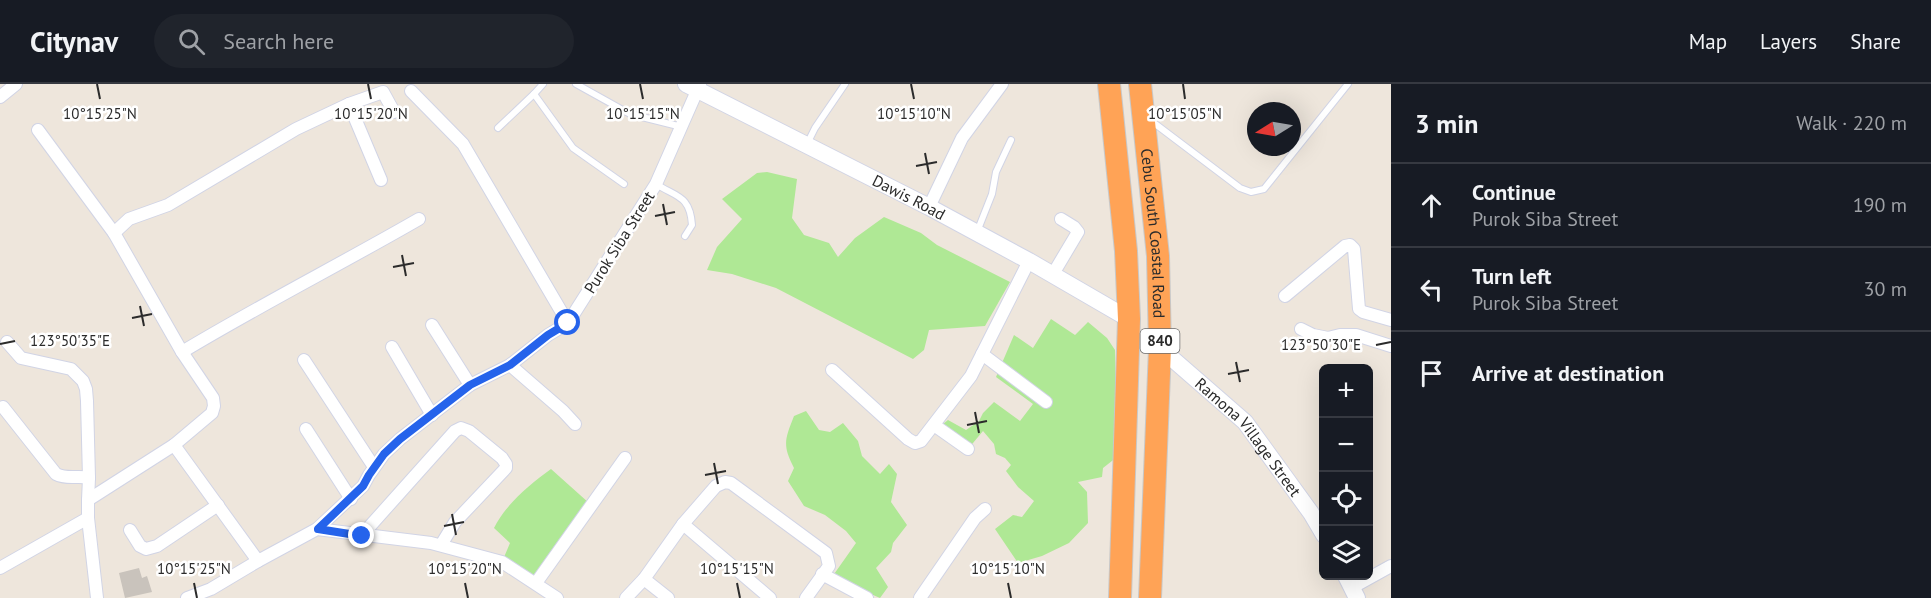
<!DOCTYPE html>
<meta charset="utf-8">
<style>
body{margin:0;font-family:"PT Sans",sans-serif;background:#20242c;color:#f1f3f6}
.controls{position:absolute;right:18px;bottom:18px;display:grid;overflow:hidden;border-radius:9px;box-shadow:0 6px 24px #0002}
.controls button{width:54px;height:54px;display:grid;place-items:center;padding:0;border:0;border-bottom:2px solid #363941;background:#171b24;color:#f1f3f6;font:30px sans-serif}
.compass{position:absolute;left:1247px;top:18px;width:54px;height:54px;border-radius:50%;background:#171b24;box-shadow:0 6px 24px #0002;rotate:259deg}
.stop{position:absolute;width:18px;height:18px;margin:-14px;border:4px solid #2563eb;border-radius:50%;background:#fff}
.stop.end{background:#2563eb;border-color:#fff;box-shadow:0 2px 6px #0008}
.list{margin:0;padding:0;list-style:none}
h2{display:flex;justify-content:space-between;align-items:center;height:78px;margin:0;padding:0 24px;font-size:26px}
h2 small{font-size:20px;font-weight:400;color:#9ea1a6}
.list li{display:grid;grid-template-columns:39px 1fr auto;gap:18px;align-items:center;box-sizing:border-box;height:84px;padding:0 24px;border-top:2px solid #363941}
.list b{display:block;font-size:22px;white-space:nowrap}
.list p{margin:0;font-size:20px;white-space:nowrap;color:#9ea1a6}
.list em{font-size:20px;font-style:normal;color:#9ea1a6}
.icon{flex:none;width:33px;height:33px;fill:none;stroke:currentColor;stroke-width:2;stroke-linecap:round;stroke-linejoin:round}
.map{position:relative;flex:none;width:1391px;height:514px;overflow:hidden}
header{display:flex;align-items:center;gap:36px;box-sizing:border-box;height:84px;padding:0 30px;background:#171b24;border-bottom:2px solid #363941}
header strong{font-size:28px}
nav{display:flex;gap:33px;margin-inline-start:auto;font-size:21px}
.search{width:420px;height:54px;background:#20242c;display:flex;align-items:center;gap:15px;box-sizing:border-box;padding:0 21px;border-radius:33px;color:#9ea1a6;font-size:22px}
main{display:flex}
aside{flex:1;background:#171b24}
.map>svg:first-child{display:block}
.green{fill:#afe895}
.building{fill:#c9c3bc}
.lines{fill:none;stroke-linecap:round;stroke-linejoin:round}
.lane-casing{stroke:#d1d4e5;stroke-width:8}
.street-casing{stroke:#d1d4e5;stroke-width:14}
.secondary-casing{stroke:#d1d4e5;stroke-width:18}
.highway-casing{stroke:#c8c8c8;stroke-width:24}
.lane{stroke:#fff;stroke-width:6}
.street{stroke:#fff;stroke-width:12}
.secondary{stroke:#fff;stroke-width:16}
.highway{stroke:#ffa356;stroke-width:22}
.route{stroke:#2563eb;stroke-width:8}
.ticks{fill:none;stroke:#2b2b2b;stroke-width:2}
.labels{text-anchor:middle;stroke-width:5;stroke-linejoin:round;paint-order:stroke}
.shield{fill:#fff;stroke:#6b6b6b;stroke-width:1.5}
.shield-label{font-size:15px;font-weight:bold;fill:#2b2b2b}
.street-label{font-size:16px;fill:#2b2b2b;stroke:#fff}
.ticks-label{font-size:15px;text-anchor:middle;fill:#2b2b2b;stroke:#fff;stroke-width:5;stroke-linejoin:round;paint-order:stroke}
</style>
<header>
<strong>Citynav</strong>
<div class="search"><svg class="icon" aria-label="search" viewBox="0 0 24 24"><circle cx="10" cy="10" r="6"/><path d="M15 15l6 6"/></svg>Search here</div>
<nav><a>Map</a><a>Layers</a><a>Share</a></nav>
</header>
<main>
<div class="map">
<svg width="1391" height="514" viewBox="0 0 1391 514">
<rect width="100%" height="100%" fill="#eee6dc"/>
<g class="green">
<path d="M 767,88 L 797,95 L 792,134 L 804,151 L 829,159 L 838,173 L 855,154 L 884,133 L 921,149 L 937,161 L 1010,198 L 985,242 L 929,246 L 924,266 L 913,275 L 776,204 L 732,190 L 707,186 L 717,163 L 742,135 L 722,115 L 757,89 Z"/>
<path d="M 1051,235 L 1075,251 L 1088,238 L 1107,254 L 1115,266 L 1117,373 L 1103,384 L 1102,393 L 1078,398 L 1087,408 L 1088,439 L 1069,459 L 1042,472 L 1018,479 L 995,445 L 1013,431 L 1022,433 L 1034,417 L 1018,403 L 1006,387 L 1011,381 L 1005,374 L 996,370 L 994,360 L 983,347 L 968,365 L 943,340 L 948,336 L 966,346 L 979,337 L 983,329 L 994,318 L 1020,337 L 1033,320 L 996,293 L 1014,251 L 1033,264 Z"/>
<path d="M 806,327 L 819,346 L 830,348 L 843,339 L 858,357 L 862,372 L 880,390 L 889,380 L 897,390 L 891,418 L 907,441 L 893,459 L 891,468 L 876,484 L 888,503 L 880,514 L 832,493 L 856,459 L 846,447 L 825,431 L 804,422 L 788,397 L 794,384 C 782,361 785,355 794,332 Z"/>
<path d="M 551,385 L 589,419 L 535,496 L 502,478 L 510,459 L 494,444 C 506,420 529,401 551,385 Z"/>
</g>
<path class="building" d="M 139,484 L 142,494 L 147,492 L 152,508 L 125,514 L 119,489 Z"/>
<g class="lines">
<defs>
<g id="lane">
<path d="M 576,0 L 630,30 L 682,43"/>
<path d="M 534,10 L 573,64 L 624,100"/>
<path d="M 1150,36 L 1240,104 L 1251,108 L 1264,105 L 1348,0"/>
<path d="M 498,44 L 534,10 L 543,0"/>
<path d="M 807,60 L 815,44 L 845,0"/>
<path d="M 656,100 C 676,113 690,111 692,141 L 685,152"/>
<path d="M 977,148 L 992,110 L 996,88 L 1011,56"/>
</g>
<g id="street">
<path d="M 411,7 L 463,60 L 568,239"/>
<path d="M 0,13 L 16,0"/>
<path d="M 349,20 L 381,96"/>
<path d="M 38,46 L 114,149 L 182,268 L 213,314 L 214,322 L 212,329 L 174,361 L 88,416 L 88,434 L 97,514"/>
<path d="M 929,123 L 962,54 L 1002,0"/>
<path d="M 114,149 L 129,135 L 168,121 L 296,45 L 349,20 L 383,8 L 394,28"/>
<path d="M 1053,190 L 1078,148 L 1074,143 L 1061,135"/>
<path d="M 1285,212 L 1345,162 L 1350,161 L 1354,165 L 1359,225 L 1363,228 L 1391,236"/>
<path d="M 432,241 L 470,301"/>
<path d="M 1301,245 L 1313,251 L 1328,254 L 1340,251 L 1356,251 L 1391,262"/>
<path d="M 7,258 L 21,274 L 71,285 L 83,297 L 86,305 L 87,317 L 89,394 L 88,416"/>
<path d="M 392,263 L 432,331"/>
<path d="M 182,268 C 260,221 341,180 419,135"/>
<path d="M 982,270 L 1046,318"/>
<path d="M 304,276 L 374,383"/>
<path d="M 510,281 L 563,327 L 575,340"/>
<path d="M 832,286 L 908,355 L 915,359 L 921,357 L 971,292 L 1029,177"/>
<path d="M 3,323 L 56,390 C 67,396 78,391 89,394"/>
<path d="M 934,341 L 968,365"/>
<path d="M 306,345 L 351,415"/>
<path d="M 174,361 L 258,477"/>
<path d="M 683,440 L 770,514"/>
<path d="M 317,445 L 363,402 L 369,391 L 384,370 L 400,355 L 470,301 L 510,281 L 548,251 L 568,239 L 656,100 L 700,0"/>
<path d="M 130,446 L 140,462 L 146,465 L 157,462 L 218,421"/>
<path d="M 362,451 L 455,347 L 461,344 L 469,347 L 502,374 L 506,380 L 506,384 L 455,438 L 441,461"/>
<path d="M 0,484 L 88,434"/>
<path d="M 822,490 L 867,514"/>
<path d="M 644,495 L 668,514"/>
<path d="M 536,499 L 625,374"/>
<path d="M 1353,503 L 1391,482"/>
<path d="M 187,514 L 211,505 L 258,477 L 317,445 L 431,459 L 502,478 L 557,514"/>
<path d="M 626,514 L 644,495 L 683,440 L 716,402 L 725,398 L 731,399 L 826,469 L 829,482 L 806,514"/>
<path d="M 920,514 L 975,434 L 985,425"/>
</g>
<g id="secondary">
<path id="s1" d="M 686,0 L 929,123 L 1029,177 L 1129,235"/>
<path id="s2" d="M 1160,264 L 1245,338 L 1311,429 L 1324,451"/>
<path d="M 1346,492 L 1357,514"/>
</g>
<g id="highway">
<path d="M 1109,0 L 1126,167 L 1129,235 L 1120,514"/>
<path id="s3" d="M 1140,0 L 1158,172 L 1160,264 L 1150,514"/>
</g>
</defs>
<use href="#lane" class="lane-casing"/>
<use href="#street" class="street-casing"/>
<use href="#secondary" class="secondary-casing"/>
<use href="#highway" class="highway-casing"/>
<use href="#lane" class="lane"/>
<use href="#street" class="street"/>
<use href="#secondary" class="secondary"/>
<use href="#highway" class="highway"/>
</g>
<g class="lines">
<path class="route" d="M 362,452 L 318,445 L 363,402 L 369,391 L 384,370 L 400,355 L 470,301 L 510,281 L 548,251 L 568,239"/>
</g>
<path class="ticks" d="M 97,0 L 100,15M 368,0 L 371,15M 640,0 L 643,15M 911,0 L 914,15M 1183,0 L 1185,15M 925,69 L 929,90M 916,82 L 937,78M 663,120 L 667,141M 655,132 L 675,128M 402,171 L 406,192M 393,183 L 414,179M 140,222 L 144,242M 132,234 L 152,230M 0,260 L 15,257M 1376,261 L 1391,258M 1236,278 L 1240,298M 1228,290 L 1249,286M 975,328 L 979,349M 967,341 L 987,337M 714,379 L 718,400M 705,391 L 726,387M 452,430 L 456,451M 444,442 L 464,438M 194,499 L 197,514M 465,499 L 468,514M 737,499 L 740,514M 1008,499 L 1011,514"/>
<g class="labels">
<rect class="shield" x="1140.5" y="245" width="39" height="24" rx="4.5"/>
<g class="shield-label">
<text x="1160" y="262">840</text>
</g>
<g class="street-label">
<text dy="6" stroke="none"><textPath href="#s1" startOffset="250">Dawis Road</textPath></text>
<text dy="6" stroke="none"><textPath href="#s3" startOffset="150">Cebu South Coastal Road</textPath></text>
<text transform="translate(619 158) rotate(-58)" y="6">Purok Siba Street</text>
<text dy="6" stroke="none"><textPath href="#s2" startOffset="126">Ramona Village Street</textPath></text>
</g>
</g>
<g class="ticks-label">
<text x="100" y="35">10°15'25"N</text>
<text x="371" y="35">10°15'20"N</text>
<text x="643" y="35">10°15'15"N</text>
<text x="914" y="35">10°15'10"N</text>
<text x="1185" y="35">10°15'05"N</text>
<text x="70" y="262">123°50'35"E</text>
<text x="1321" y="266">123°50'30"E</text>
<text x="194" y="490">10°15'25"N</text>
<text x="465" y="490">10°15'20"N</text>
<text x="737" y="490">10°15'15"N</text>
<text x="1008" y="490">10°15'10"N</text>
</g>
</svg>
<div class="controls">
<button>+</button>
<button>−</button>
<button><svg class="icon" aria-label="locate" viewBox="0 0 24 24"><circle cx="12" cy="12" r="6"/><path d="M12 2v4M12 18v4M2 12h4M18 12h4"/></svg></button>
<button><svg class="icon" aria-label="layers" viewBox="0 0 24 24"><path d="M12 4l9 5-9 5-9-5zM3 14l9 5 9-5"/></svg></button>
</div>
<svg class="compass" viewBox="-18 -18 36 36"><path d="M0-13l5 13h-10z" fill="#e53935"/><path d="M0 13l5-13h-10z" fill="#9ea1a6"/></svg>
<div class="stop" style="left:568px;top:239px"></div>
<div class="stop end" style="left:362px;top:452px"></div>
</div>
<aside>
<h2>3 min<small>Walk · 220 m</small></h2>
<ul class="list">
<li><svg class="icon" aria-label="ahead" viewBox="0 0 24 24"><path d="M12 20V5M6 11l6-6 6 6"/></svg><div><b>Continue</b><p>Purok Siba Street</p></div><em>190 m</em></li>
<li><svg class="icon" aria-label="left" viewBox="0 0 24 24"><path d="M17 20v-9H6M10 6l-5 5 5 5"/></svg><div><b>Turn left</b><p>Purok Siba Street</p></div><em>30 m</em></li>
<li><svg class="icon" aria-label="arrive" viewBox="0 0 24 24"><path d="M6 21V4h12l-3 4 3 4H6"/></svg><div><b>Arrive at destination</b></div></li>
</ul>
</aside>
</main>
